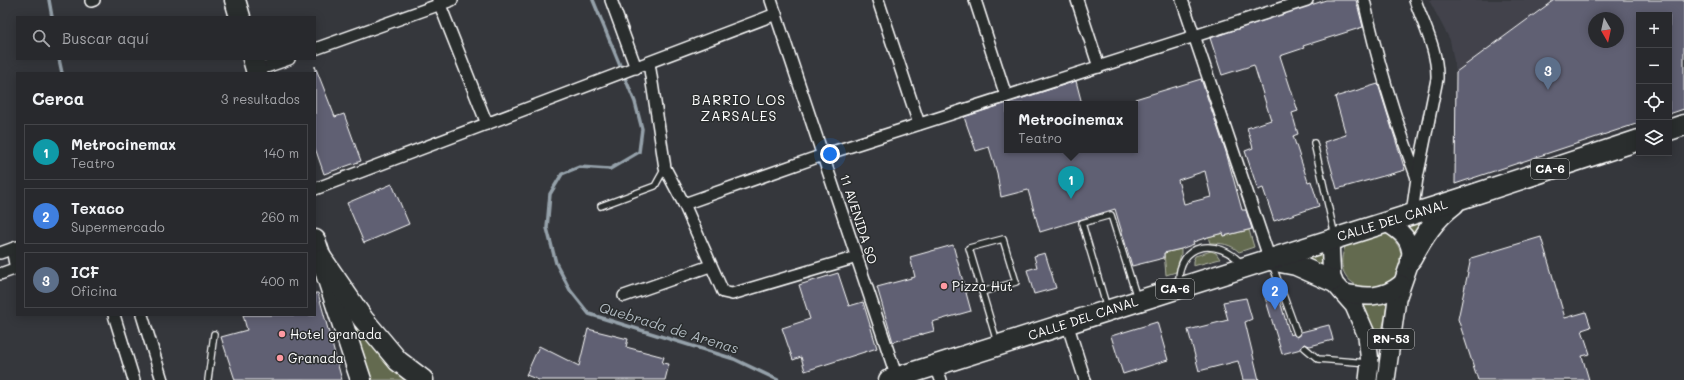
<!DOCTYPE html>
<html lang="es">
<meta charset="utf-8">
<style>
body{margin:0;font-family:Mali,sans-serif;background:#303135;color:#f1f3f6}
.controls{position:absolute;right:12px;top:12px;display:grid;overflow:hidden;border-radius:0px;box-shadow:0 2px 10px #0003}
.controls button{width:36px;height:36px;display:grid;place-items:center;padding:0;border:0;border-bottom:1px solid #444549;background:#28292d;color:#f1f3f6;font:20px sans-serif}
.compass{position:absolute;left:1588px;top:12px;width:36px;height:36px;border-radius:50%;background:#28292d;box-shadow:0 2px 10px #0003;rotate:171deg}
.you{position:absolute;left:830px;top:154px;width:14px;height:14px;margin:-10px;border:3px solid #fff;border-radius:50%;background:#1a73e8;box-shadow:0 0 0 6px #1a73e833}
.badge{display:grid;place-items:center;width:26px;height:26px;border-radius:50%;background:#ff9aa2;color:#fff;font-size:13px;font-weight:700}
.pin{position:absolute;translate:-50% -33px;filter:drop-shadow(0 1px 2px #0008)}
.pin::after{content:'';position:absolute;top:21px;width:14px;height:12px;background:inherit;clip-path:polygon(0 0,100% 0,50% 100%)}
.popup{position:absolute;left:1004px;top:101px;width:134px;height:52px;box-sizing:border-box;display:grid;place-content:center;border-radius:0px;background:#28292d;filter:drop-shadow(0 1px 3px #0005);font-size:13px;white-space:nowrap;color:#a5a6aa}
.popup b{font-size:15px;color:#f1f3f6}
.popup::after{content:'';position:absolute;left:50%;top:100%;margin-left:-8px;border:8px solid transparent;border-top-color:#28292d}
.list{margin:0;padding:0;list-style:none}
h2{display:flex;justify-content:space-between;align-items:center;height:52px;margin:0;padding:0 16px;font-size:17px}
h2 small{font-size:13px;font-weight:400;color:#a5a6aa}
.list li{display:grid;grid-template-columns:26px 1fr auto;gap:12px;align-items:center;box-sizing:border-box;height:56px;margin:0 8px 8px;padding:0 8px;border:1px solid #444549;border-radius:0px}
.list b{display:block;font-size:15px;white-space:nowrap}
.list p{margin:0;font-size:13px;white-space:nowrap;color:#a5a6aa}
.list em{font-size:13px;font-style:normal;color:#a5a6aa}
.icon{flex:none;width:22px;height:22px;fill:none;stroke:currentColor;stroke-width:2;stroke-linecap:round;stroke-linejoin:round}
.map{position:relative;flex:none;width:1684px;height:380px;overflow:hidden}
.search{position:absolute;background:#28292d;box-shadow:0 2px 10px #0003;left:16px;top:16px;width:300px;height:44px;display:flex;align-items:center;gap:10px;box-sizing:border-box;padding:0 14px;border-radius:0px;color:#a5a6aa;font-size:15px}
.panel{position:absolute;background:#28292d;box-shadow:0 2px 10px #0003;left:16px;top:72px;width:300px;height:244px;border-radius:0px}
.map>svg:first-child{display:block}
.built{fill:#42434c}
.green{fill:#636a4f;stroke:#b1b4a7}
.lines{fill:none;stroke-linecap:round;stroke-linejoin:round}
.stream{stroke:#95a1aa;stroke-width:3.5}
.building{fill:#606073;stroke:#fff;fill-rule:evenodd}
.lane-casing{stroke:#fff;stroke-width:8}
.street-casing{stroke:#fff;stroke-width:14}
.primary-casing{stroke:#fff;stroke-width:20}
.highway-casing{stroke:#fff;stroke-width:23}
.lane{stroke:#2a2d2e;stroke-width:5.5}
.street{stroke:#2a2d2e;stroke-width:11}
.primary{stroke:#2a2d2e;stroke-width:17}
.highway{stroke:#2a2d2e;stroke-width:20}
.poi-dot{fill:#ff9aa2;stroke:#2a2d2e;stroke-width:1.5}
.labels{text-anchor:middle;stroke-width:3;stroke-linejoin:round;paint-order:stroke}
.shield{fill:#2a2d2e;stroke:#bfc0c0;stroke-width:1}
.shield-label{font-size:12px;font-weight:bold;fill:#fff}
.street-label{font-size:13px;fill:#fff;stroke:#2a2d2e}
.poi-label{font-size:13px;fill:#fff;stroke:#2a2d2e;text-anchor:start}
.neighbourhood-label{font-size:14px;letter-spacing:1px;fill:#fff;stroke:#2a2d2e}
.water-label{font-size:14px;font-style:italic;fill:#afb8bf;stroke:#2a2d2e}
</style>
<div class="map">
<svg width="1684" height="380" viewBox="0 0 1684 380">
<rect width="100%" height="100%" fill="#35373c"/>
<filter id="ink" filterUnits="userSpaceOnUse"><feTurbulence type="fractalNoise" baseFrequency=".025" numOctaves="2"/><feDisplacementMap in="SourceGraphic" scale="8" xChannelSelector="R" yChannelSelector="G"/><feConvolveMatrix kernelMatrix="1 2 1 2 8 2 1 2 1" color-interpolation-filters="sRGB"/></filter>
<g filter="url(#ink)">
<path class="built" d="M 1429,0 L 1554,0 L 1456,72 L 1450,40 Z"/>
<g class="green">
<path d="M 1431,212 L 1415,239 L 1403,221 Z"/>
<path d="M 1249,230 L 1254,247 L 1239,252 C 1231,244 1221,243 1210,243 L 1208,237 L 1223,233 L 1224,236 Z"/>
<path d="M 1384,232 C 1396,240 1402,248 1402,262 C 1401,307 1319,293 1348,241 Z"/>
<path d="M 1320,248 L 1324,270 L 1294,257 Z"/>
<path d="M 1181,249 L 1181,254 L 1176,272 L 1166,275 L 1164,253 Z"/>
<path d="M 1211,251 L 1216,253 L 1220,259 L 1193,266 L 1193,261 L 1195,256 Z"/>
<path d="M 1389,300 L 1382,330 L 1375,331 L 1361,303 L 1370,305 Z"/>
<path d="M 348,312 L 410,380 L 371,380 Z"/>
</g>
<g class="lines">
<g class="stream">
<path d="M 49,0 L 52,17"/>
<path d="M 593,0 L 635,102 L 642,129 L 639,152 L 610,169 L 579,167 L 562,174 L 550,194 L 547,228 L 556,263 L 570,290 L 589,314 L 734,359 L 778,380"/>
<path d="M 59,59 L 62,73"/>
</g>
</g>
<g class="building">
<path d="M 1326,0 L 1356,0 L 1363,27 L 1303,46 L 1304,48 L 1280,56 L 1298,111 L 1292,113 L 1298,134 L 1293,136 L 1308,182 L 1311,181 L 1319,206 L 1274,221 L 1263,188 L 1258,190 L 1245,151 L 1253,148 L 1247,128 L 1271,120 L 1254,65 L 1222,75 L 1210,38 Z"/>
<path d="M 1554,0 L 1684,0 L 1684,109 L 1669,114 L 1669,15 L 1639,15 L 1639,123 L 1455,184 L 1456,72 ZM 1594,18 L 1618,18 L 1618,42 L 1594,42 Z"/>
<path d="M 315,66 L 335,117 L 344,114 L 361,161 L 324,174 L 315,148 Z"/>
<path d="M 1201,79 L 1226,152 L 1242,210 L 1246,210 L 1252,229 L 1224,236 L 1223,233 L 1208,237 L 1193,242 L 1194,244 L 1181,249 L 1164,253 L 1164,258 L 1132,266 L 1115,209 L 1040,232 L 1028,190 L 1001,197 L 997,173 L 989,147 L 976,151 L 964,117 L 1076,81 L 1082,104 L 1007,104 L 1007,150 L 1135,150 L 1135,99 ZM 1205,171 L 1211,197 L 1184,204 L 1178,180 Z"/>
<path d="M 1378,84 L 1405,170 L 1337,189 L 1324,142 L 1346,135 L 1335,97 Z"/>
<path d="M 392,184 L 409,224 L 364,243 L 347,203 Z"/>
<path d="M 1541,237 L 1565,318 L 1586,312 L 1591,327 L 1582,330 L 1590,354 L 1582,356 L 1589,380 L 1478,380 L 1458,319 L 1471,258 Z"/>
<path d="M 953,245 L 971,311 L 932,322 L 934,331 L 893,342 L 877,287 L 915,277 L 910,257 Z"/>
<path d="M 1045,253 L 1056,288 L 1034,294 L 1027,270 L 1037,267 L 1034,256 Z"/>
<path d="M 838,273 L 849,306 L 863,302 L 877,348 L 805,371 L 801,357 L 793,360 L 782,328 L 810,319 L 799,285 Z"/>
<path d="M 1277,291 L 1290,335 L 1293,334 L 1298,337 L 1301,332 L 1329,325 L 1333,340 L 1310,346 L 1304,344 L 1301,349 L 1282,354 L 1264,294 Z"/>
<path d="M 315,293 L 318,293 L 342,380 L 235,380 L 221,337 L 247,330 L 243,315 L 315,315 Z"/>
<path d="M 1246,298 L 1252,319 L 1245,322 L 1259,380 L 1243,380 L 1238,361 L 1199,371 L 1188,330 L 1228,320 L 1223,302 Z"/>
<path d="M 1157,322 L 1168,360 L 1123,374 L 1111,336 Z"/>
<path d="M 588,329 L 628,339 L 626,347 L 664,357 L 662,363 L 669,364 L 665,380 L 539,380 L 526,375 L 539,346 L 579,366 Z"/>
</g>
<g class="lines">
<defs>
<g id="lane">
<path d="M 1314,143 L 1335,236"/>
<path d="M 601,206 L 655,186 L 665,168"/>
<path d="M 1272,264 L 1297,333"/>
<path d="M 1179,284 C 1177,241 1218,237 1242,264"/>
<path d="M 982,292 L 1016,282 L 1003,239 L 969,248 L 997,342"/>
<path d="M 1107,308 L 1082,223 L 1111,215 L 1137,298"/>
<path d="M 1305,348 L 1318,359 L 1368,363"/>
<path d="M 208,380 L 214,334"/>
</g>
<g id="street">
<path d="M 438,0 L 487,124"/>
<path d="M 611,0 L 636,68"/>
<path d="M 771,0 L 897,378"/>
<path d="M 878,0 L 919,124"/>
<path d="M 975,0 L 1006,96"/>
<path d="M 1077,0 L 1099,67"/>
<path d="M 1182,0 L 1270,260"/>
<path d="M 1364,0 C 1377,61 1395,119 1417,178"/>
<path d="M 91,1 L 94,0"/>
<path d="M 315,49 L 452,0"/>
<path d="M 649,63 L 665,168 L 684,204 L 723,292 L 732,294 L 857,257"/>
<path d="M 252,72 L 289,59"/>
<path d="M 315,189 L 776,14"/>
<path d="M 684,204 L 823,155 L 1307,0"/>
<path d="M 1412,213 L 1417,178 L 1437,79 C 1438,51 1424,26 1415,0"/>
<path d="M 12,249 L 16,269"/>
<path d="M 0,253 L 17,247"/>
<path d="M 0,274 L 17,268"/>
<path d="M 624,296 L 710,266"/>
<path d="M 114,315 L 134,380"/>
<path d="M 142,315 L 162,380"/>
<path d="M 1067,323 L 1085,380"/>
<path d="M 936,366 L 941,380"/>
</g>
<g id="primary">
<path d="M 1385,222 C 1401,231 1412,239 1411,259 L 1397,299 L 1386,380"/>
<path d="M 1330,240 L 1332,281 L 1354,306 L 1367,336 L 1370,363 L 1368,380"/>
<path d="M 1342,292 C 1364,298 1383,299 1401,284"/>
</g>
<g id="highway">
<path d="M 235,0 L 240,17"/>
<path d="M 253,59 L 257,73"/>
<path d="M 1669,130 L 1684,125"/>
<path d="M 315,240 L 361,380"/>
<path d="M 322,259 L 363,319 L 398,361 L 423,380"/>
<path d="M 1411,259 C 1423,237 1434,219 1454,204"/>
<path d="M 1270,260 L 1296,265 L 1332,281"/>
<path d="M 889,380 L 1460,199 L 1639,140"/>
</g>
</defs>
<use href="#lane" class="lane-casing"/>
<use href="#street" class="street-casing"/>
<use href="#primary" class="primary-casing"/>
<use href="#highway" class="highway-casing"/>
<use href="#lane" class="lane"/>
<use href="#street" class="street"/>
<use href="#primary" class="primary"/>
<use href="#highway" class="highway"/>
</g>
</g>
<g class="poi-dot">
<circle cx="944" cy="286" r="4"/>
<circle cx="282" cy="334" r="4"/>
<circle cx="280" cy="358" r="4"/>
</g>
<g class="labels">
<g class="shield">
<rect x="1531" y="159" width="38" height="20" rx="3"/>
<rect x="1156" y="279" width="38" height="20" rx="3"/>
<rect x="1368" y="329" width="46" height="20" rx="3"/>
</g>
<g class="shield-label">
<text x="1550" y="173">CA-6</text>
<text x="1175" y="293">CA-6</text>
<text x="1391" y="343">RN-53</text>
</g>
<g class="street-label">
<text transform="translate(859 219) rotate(72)" y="5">11 AVENIDA SO</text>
<text transform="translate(1392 220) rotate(-17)" y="5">CALLE DEL CANAL</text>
<text transform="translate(1083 318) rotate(-18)" y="5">CALLE DEL CANAL</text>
</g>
<g class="poi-label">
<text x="952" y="291">Pizza Hut</text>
<text x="290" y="339">Hotel granada</text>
<text x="288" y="363">Granada</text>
</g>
<g class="neighbourhood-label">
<text x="739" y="105">BARRIO LOS<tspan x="739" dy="16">ZARSALES</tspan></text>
</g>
<g class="water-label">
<text transform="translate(669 328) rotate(17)" y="5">Quebrada de Arenas</text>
</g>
</g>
</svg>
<div class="controls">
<button>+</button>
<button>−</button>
<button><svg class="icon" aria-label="locate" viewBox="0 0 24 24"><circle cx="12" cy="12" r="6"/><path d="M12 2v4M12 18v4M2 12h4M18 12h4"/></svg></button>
<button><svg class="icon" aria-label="layers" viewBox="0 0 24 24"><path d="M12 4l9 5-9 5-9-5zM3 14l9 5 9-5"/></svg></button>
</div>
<svg class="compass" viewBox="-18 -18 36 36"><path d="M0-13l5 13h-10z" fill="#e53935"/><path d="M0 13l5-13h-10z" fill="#a5a6aa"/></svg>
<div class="you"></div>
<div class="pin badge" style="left:1071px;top:199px;background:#0f9aa8">1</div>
<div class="popup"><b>Metrocinemax</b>Teatro</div>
<div class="pin badge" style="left:1275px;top:310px;background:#3f7fe0">2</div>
<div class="pin badge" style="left:1548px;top:90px;background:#5c6f8a">3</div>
<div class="search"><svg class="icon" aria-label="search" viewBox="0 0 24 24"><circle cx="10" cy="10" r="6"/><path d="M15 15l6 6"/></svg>Buscar aquí</div>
<section class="panel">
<h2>Cerca<small>3 resultados</small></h2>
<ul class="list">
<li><span class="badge" style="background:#0f9aa8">1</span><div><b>Metrocinemax</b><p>Teatro</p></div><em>140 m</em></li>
<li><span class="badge" style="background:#3f7fe0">2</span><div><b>Texaco</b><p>Supermercado</p></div><em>260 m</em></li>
<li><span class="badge" style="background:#5c6f8a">3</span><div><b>ICF</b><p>Oficina</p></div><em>400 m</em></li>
</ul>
</section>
</div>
